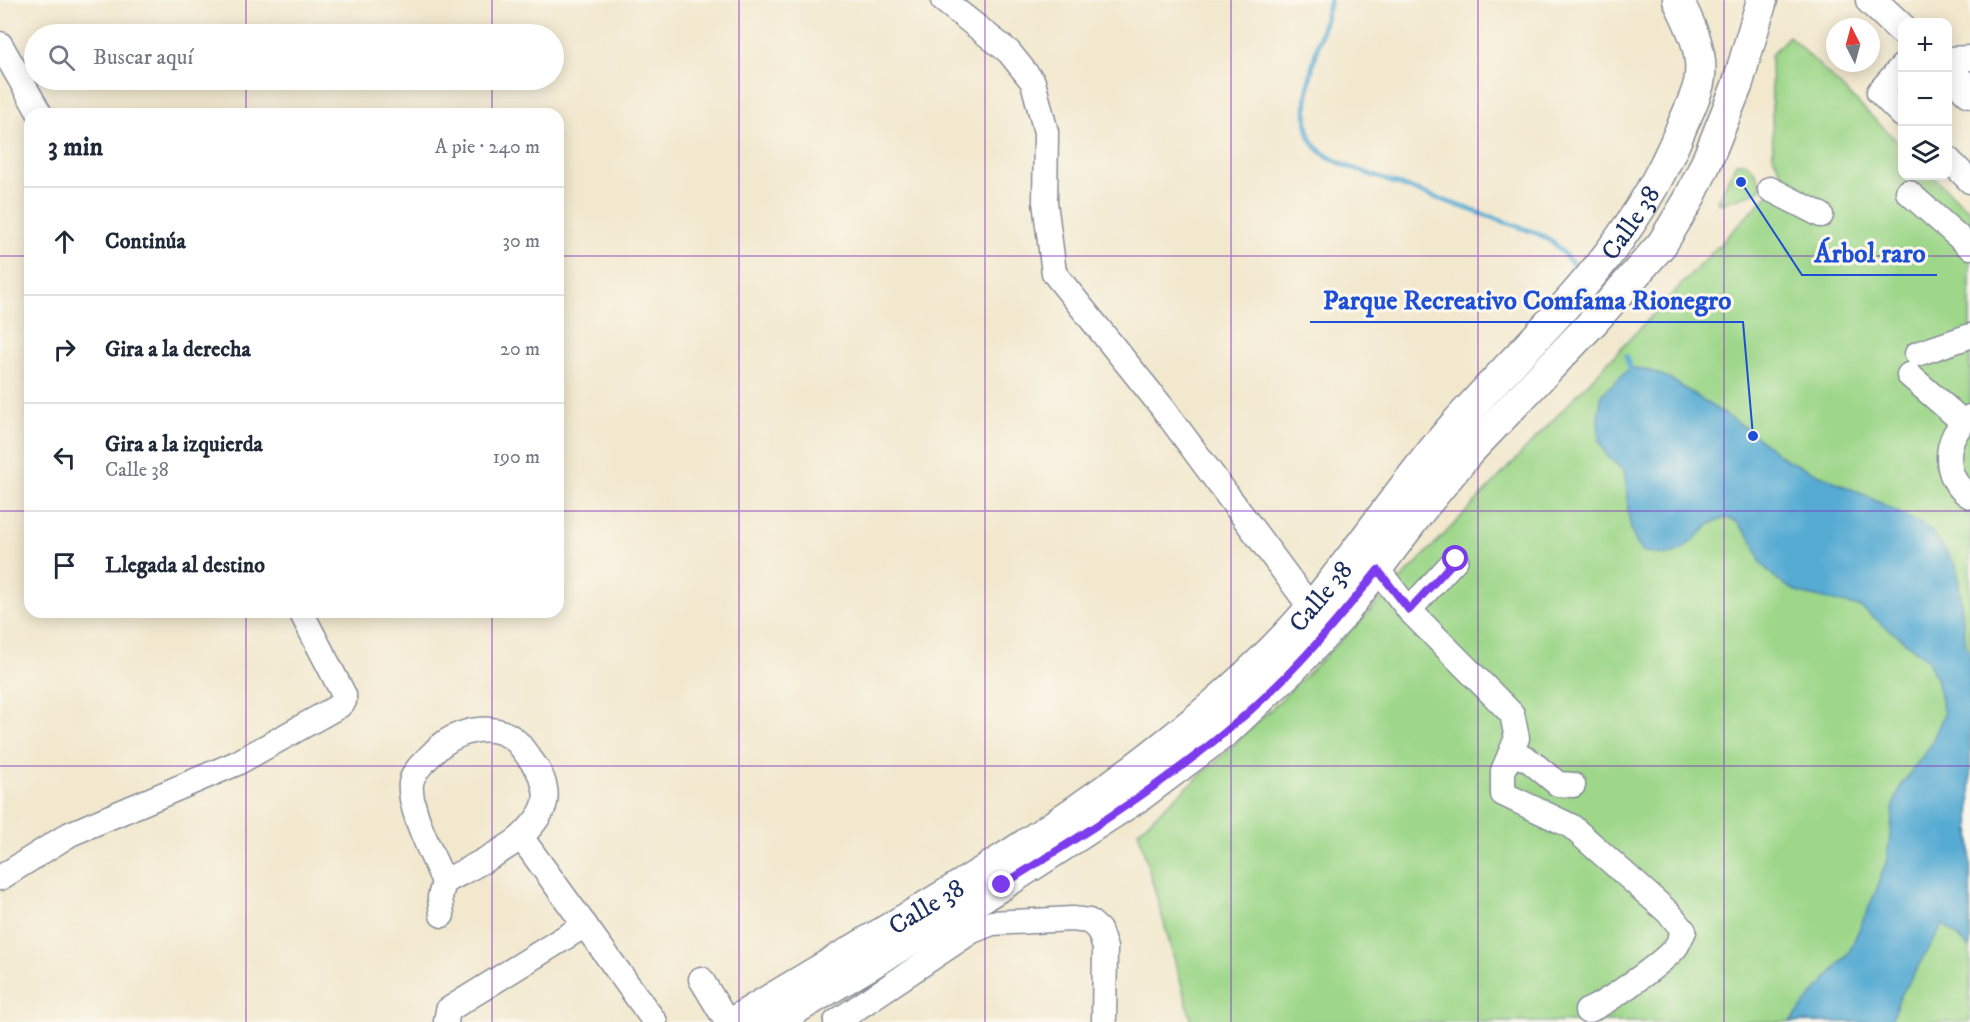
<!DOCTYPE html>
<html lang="es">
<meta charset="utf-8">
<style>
body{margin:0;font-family:"IM FELL DW Pica",serif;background:#f2f2f3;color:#1f2937}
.controls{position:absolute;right:18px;top:18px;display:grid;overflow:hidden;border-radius:12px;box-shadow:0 3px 15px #0003}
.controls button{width:54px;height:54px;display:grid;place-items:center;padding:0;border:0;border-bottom:2px solid #e0e1e3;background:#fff;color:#1f2937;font:30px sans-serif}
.compass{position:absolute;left:1826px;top:18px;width:54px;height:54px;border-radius:50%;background:#fff;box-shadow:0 3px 15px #0003;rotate:354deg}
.stop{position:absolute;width:18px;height:18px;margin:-14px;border:4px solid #7c3aed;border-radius:50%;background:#fff}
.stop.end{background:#7c3aed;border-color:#fff;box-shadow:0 2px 6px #0008}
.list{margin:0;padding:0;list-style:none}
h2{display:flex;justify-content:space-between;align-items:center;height:78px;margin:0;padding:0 24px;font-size:26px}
h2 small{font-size:20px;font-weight:400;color:#747a83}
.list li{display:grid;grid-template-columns:39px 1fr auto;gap:18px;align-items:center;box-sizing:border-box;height:108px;padding:0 24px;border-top:2px solid #e0e1e3}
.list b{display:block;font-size:22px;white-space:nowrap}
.list p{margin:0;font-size:20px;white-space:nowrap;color:#747a83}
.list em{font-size:20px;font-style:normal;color:#747a83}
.icon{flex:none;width:33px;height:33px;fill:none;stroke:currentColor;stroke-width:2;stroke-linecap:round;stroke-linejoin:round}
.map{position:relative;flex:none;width:1970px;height:1022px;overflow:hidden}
.search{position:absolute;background:#fff;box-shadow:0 3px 15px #0003;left:24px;top:24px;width:540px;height:66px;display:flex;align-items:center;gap:15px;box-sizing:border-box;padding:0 21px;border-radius:33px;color:#747a83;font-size:22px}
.panel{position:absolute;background:#fff;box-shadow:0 3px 15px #0003;left:24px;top:108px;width:540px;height:510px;border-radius:18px}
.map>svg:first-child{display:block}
.green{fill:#9ed78a;stroke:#5c8374;stroke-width:1.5}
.water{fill:#57abd3;stroke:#396d98;stroke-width:1.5}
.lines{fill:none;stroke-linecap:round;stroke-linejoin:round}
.stream{stroke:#57abd3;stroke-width:5}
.minor-casing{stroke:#868c96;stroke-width:27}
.major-casing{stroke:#868c96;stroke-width:33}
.minor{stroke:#fff;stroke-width:24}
.major{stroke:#fff;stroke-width:30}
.route{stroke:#7c3aed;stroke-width:8}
.grid{fill:none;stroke:#7b2cbf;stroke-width:1.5;stroke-opacity:0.55}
.labels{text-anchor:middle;stroke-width:6;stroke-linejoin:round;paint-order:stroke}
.street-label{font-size:26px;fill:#1b2f5e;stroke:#fbf7ec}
.leader{fill:none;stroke:#1d4ed8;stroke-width:2}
.callout-dot{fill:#1d4ed8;stroke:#fbf7ec;stroke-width:2}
.callout-label{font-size:27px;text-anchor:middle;font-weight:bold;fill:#1d4ed8;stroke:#fbf7ec;stroke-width:6;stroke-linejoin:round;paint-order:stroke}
</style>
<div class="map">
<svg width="1970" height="1022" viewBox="0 0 1970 1022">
<rect width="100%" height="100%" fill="#fbf7ec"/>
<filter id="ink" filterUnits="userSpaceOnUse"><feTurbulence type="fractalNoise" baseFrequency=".0167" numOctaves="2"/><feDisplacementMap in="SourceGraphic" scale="12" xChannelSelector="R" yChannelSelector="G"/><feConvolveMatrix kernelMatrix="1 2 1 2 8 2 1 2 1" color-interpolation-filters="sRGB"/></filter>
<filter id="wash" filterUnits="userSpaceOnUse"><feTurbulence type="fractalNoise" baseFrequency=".008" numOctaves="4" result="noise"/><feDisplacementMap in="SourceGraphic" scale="24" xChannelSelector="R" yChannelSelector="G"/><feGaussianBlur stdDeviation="1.35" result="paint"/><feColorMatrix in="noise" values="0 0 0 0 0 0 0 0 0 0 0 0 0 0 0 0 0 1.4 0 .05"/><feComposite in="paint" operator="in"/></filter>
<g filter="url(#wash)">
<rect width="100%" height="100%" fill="#f2e8ce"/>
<g class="green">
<path d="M 1789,36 L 1902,146 L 1902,176 L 1932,176 L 1970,211 L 1970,1022 L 1192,1022 L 1138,831 C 1172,800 1208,770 1241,738 C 1429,559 1602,364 1784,178 L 1773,155 L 1771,55 Z"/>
<path d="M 1736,163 L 1747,163 L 1756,173 L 1761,186 L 1758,192 L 1719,204 L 1717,201 Z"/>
</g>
<path class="water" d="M 1630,368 L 1645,369 L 1669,378 L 1744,427 L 1785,459 L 1867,496 L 1930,529 L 1957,567 L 1966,647 L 1970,650 L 1970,948 L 1943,924 L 1900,997 L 1890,1022 L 1790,1022 L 1849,952 L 1876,891 L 1887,859 L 1894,804 L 1901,785 L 1930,746 L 1944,714 L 1936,678 L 1927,659 L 1860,607 L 1799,593 L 1778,581 L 1761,563 L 1752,540 L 1737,522 L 1726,518 L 1712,523 L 1683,549 L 1666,556 L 1642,551 C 1623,528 1630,498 1624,471 L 1606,455 L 1599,440 L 1598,417 L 1602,394 Z"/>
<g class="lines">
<g class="stream">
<path d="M 1330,0 C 1322,35 1292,114 1314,144 C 1323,156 1336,161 1349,167 L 1539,234 L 1554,243 L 1572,263"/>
<path d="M 1626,356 L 1630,368"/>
</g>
</g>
</g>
<g filter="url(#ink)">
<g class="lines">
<defs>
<g id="minor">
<path d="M 943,0 L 1009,52 L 1033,82 L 1046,132 L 1045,202 L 1054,273 L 1162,407 L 1311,608"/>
<path d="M 0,44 L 40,114"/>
<path d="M 1948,59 L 1970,58"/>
<path d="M 1902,66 L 1879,92 L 1902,115"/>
<path d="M 1948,159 L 1970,181"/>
<path d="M 1770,189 L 1821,215"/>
<path d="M 1908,192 L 1970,247"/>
<path d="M 1917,354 L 1970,336"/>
<path d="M 1909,375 L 1963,422"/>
<path d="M 1970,417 C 1943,436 1941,478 1970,496"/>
<path d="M 1378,570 L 1409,610 L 1512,714 L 1517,738 L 1503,771 L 1503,794 L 1571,826 L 1670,914 L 1684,931 C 1681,936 1679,943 1675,948 C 1662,963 1606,1004 1587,1011"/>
<path d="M 1409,610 L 1456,559"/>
<path d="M 1513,753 L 1530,761 L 1558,784 L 1573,785"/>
<path d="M 521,837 L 655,1022"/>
<path d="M 0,878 L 70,834 L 237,763 L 339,706 L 344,701 L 344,695 L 301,612"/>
<path d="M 442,915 L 440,897 L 444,882 C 464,871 507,850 522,836 C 530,828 543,814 545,802 C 548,787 540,771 531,760 C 526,754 522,747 517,742 C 492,718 452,732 432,754 C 424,762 413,771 411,783 C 408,809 434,858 444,882"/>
<path d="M 701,979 L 727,1022"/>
<path d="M 446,1022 L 448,1010 L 585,925"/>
<path d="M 836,1022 L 972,931 L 992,923 L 1072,919 L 1089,921 L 1099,930 L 1105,948 L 1104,1022"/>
</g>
<g id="major">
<path d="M 1871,0 L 1902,29"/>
<path d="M 1948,71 L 1970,92"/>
<path id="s1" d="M 733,1022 C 875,935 1022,856 1153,754 C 1210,710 1268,660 1314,604 C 1361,548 1401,487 1449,431 C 1537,331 1628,258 1680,131 C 1686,116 1695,100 1699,83 C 1705,53 1691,27 1678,0"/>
<path d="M 774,1022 L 1002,885 L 1141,795 L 1225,732 L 1293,668 L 1340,618 L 1421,510 L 1468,453 L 1593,322 L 1662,244 L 1688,201 L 1706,163 L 1737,86 L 1762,0"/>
</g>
</defs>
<use href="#minor" class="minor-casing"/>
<use href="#major" class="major-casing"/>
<use href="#minor" class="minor"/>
<use href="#major" class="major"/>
</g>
</g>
<g class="lines" filter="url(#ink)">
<path class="route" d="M 1002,885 C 1078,838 1155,790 1224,733 C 1282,686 1332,628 1378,570 L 1409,610 L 1456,559"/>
</g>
<path class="grid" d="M 246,0 L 246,34M 492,0 L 492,34M 739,0 L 739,1022M 985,0 L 985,1022M 1231,0 L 1231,1022M 1478,0 L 1478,1022M 1724,0 L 1724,1022M 246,80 L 246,114M 492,80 L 492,114M 0,256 L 30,256M 558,256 L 1970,256M 0,511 L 30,511M 558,511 L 1970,511M 246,612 L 246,1022M 492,612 L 492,1022M 0,766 L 1970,766"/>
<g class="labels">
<g class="street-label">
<text dy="9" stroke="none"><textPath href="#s1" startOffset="1215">Calle 38</textPath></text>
<text dy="9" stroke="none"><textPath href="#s1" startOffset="729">Calle 38</textPath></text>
<text dy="9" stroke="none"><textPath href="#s1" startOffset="225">Calle 38</textPath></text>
</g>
</g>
<path class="leader" d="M1741 182L1802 275H1937M1753 436L1743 322H1310"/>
<g class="callout-dot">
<circle cx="1741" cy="182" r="6"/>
<circle cx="1753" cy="436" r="6"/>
</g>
<g class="callout-label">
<text x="1870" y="262">Árbol raro</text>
<text x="1527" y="309">Parque Recreativo Comfama Rionegro</text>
</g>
</svg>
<div class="controls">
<button>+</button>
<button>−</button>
<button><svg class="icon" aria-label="layers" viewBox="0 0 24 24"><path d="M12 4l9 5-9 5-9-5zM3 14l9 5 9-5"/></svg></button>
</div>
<svg class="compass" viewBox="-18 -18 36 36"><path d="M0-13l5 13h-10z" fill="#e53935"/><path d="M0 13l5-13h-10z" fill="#747a83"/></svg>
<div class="stop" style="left:1456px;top:559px"></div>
<div class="stop end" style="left:1002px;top:885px"></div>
<div class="search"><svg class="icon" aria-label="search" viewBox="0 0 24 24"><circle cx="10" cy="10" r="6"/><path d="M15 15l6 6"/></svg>Buscar aquí</div>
<section class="panel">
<h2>3 min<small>A pie · 240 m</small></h2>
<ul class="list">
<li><svg class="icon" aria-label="ahead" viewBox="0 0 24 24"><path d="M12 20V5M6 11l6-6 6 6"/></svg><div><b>Continúa</b></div><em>30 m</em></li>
<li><svg class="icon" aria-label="right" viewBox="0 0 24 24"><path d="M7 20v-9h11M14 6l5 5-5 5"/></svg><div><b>Gira a la derecha</b></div><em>20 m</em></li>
<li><svg class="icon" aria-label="left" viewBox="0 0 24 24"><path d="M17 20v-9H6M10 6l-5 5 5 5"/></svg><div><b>Gira a la izquierda</b><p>Calle 38</p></div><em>190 m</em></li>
<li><svg class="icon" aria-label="arrive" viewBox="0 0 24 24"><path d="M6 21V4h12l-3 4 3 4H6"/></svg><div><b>Llegada al destino</b></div></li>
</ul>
</section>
</div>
